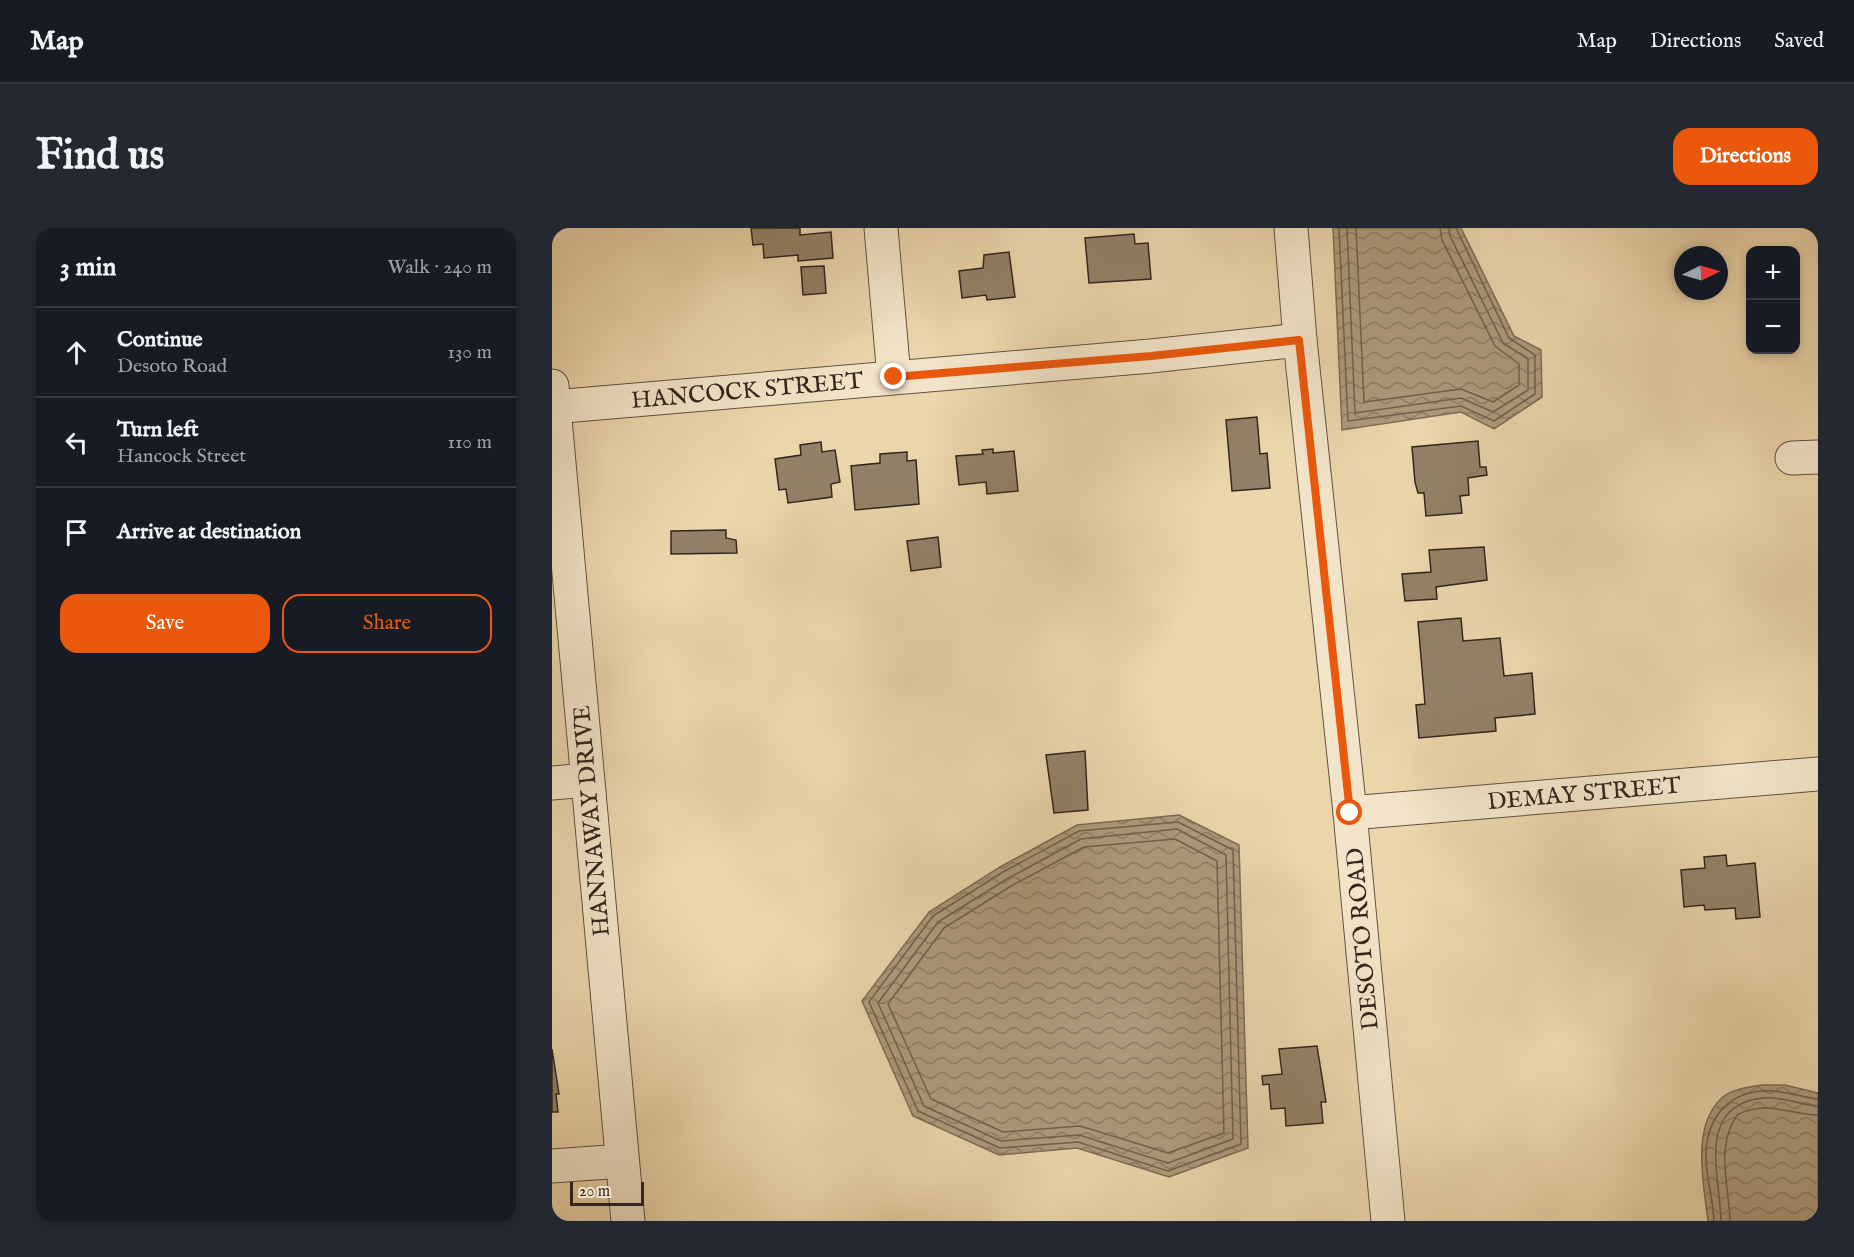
<!DOCTYPE html>
<meta charset="utf-8">
<style>
body{margin:0;font-family:"IM FELL English",serif;background:#242831;color:#f1f3f6}
.controls{position:absolute;right:18px;top:18px;display:grid;overflow:hidden;border-radius:12px;box-shadow:0 3px 9px #0003}
.controls button{width:54px;height:54px;display:grid;place-items:center;padding:0;border:0;border-bottom:2px solid #363941;background:#171b24;color:#f1f3f6;font:30px sans-serif}
.compass{position:absolute;left:1122px;top:18px;width:54px;height:54px;border-radius:50%;background:#171b24;box-shadow:0 3px 9px #0003;rotate:85deg}
.scale{position:absolute;left:18px;bottom:15px;width:74px;box-sizing:border-box;padding-left:6px;border:3px solid #34261e;border-top:0;font-size:16px;line-height:21px;white-space:nowrap;color:#34261e;-webkit-text-stroke:4px #f2e4c8;paint-order:stroke}
.stop{position:absolute;width:18px;height:18px;margin:-14px;border:4px solid #ea580c;border-radius:50%;background:#fff}
.stop.end{background:#ea580c;border-color:#fff;box-shadow:0 2px 6px #0008}
.list{margin:0;padding:0;list-style:none}
h2{display:flex;justify-content:space-between;align-items:center;height:78px;margin:0;padding:0 24px;font-size:26px}
h2 small{font-size:20px;font-weight:400;color:#9ea1a6}
.list li{display:grid;grid-template-columns:39px 1fr auto;gap:18px;align-items:center;box-sizing:border-box;height:90px;padding:0 24px;border-top:2px solid #363941}
.list b{display:block;font-size:22px;white-space:nowrap}
.list p{margin:0;font-size:20px;white-space:nowrap;color:#9ea1a6}
.list em{font-size:20px;font-style:normal;color:#9ea1a6}
.actions{display:flex;gap:12px;padding:18px 24px}
.actions a{flex:1;padding:14px 0;border:2px solid #ea580c;border-radius:18px;text-align:center;font-size:21px;color:#ea580c}
.actions .main{background:#ea580c;color:#fff}
.icon{flex:none;width:33px;height:33px;fill:none;stroke:currentColor;stroke-width:2;stroke-linecap:round;stroke-linejoin:round}
.map{position:relative;flex:none;width:1266px;height:993px;overflow:hidden;border-radius:18px}
header{display:flex;align-items:center;gap:36px;box-sizing:border-box;height:84px;padding:0 30px;background:#171b24;border-bottom:2px solid #363941}
header strong{font-size:28px}
nav{display:flex;gap:33px;margin-inline-start:auto;font-size:21px}
.intro{display:flex;align-items:center;justify-content:space-between;box-sizing:border-box;height:144px;padding:0 36px}
h1{margin:0;font-size:42px}
.button{padding:15px 27px;border-radius:18px;background:#ea580c;color:#fff;font-size:21px;font-weight:700}
main{display:flex;gap:36px;padding:0 36px}
aside{flex:1;background:#171b24;border-radius:18px;box-shadow:0 3px 9px #0003}
.map>svg:first-child{display:block}
.water{fill:url(#water-waves);stroke:#7d6c56;stroke-width:1.5}
.lines{fill:none;stroke-linecap:round;stroke-linejoin:round}
.shore{stroke:#70604c;stroke-width:1.5}
.building{fill:#938167;stroke:#34261e;stroke-width:1.5}
.minor-casing{stroke:#625241;stroke-width:35}
.minor{stroke:#f2e4c8;stroke-width:33}
.route{stroke:#ea580c;stroke-width:8}
.labels{text-anchor:middle;stroke-width:4.5;stroke-linejoin:round;paint-order:stroke}
.street-label{font-size:24px;fill:#34261e;stroke:#f2e4c8}
</style>
<header>
<strong>Map</strong>
<nav><a>Map</a><a>Directions</a><a>Saved</a></nav>
</header>
<div class="intro"><h1>Find us</h1><a class="button">Directions</a></div>
<main>
<aside>
<h2>3 min<small>Walk · 240 m</small></h2>
<ul class="list">
<li><svg class="icon" aria-label="ahead" viewBox="0 0 24 24"><path d="M12 20V5M6 11l6-6 6 6"/></svg><div><b>Continue</b><p>Desoto Road</p></div><em>130 m</em></li>
<li><svg class="icon" aria-label="left" viewBox="0 0 24 24"><path d="M17 20v-9H6M10 6l-5 5 5 5"/></svg><div><b>Turn left</b><p>Hancock Street</p></div><em>110 m</em></li>
<li><svg class="icon" aria-label="arrive" viewBox="0 0 24 24"><path d="M6 21V4h12l-3 4 3 4H6"/></svg><div><b>Arrive at destination</b></div></li>
</ul>
<div class="actions"><a class="main">Save</a><a>Share</a></div>
</aside>
<div class="map">
<svg width="1266" height="993" viewBox="0 0 1266 993">
<defs>
<pattern id="water-waves" width="16" height="10" patternUnits="userSpaceOnUse" patternTransform="scale(1.5)"><rect width="16" height="10" fill="#ad9a7b"/><path d="M0 5q4-4 8 0t8 0" fill="none" stroke="#8e7d64"/></pattern>
</defs>
<rect width="100%" height="100%" fill="#ebd5ab"/>
<filter id="stains"><feTurbulence type="fractalNoise" baseFrequency=".00333" numOctaves="4"/><feColorMatrix values="0 0 0 0 .2 0 0 0 0 .09 0 0 0 0 .02 0 0 0 .5 -.17"/></filter>
<radialGradient id="worn" r=".72"><stop offset=".6" stop-color="#630" stop-opacity="0"/><stop offset="1" stop-color="#630" stop-opacity=".3"/></radialGradient>
<g class="water">
<path d="M 781,0 L 909,0 L 962,108 L 989,122 L 990,169 L 942,201 L 909,184 L 790,202 Z"/>
<path d="M 627,587 L 687,617 L 696,920 L 617,949 L 525,920 L 447,927 L 361,888 L 310,773 L 377,684 L 448,639 L 525,597 Z"/>
<path d="M 1210,857 L 1233,857 L 1266,865 L 1266,993 L 1156,993 C 1152,957 1138,897 1171,869 C 1181,861 1198,859 1210,857 Z"/>
</g>
<g class="lines">
<g class="shore">
<path d="M 787,0 L 796,193 L 909,178 L 942,193 L 983,166 L 983,127 L 957,110 L 904,0"/>
<path d="M 795,0 L 803,185 L 909,170 L 941,184 L 976,162 L 976,131 L 951,115 L 898,8 L 897,0"/>
<path d="M 804,0 L 812,174 L 909,161 L 941,174 L 967,157 L 967,136 L 943,118 L 890,12 L 888,0"/>
<path d="M 626,594 L 681,622 L 689,916 L 616,943 L 526,914 L 448,920 L 366,883 L 317,774 L 381,688 L 451,644 L 527,603 Z"/>
<path d="M 625,601 L 674,627 L 681,911 L 616,935 L 527,907 L 449,913 L 372,878 L 326,775 L 386,694 L 455,651 L 529,611 Z"/>
<path d="M 623,611 L 665,633 L 672,905 L 616,925 L 528,898 L 451,904 L 379,871 L 336,776 L 392,700 L 459,658 L 532,619 Z"/>
<path d="M 1162,993 C 1161,970 1153,946 1154,924 C 1156,889 1176,865 1211,863 C 1230,861 1247,869 1266,871"/>
<path d="M 1169,993 C 1168,948 1143,877 1211,870 C 1230,868 1247,877 1266,878"/>
<path d="M 1178,993 C 1177,955 1163,921 1185,887 C 1214,872 1237,886 1266,887"/>
</g>
</g>
<g class="building">
<path d="M 199,0 L 248,0 L 248,7 L 279,4 L 281,30 L 246,33 L 246,27 L 212,30 L 211,16 L 201,17 Z"/>
<path d="M 582,6 L 583,16 L 596,15 L 599,51 L 537,55 L 533,10 Z"/>
<path d="M 457,24 L 463,69 L 435,72 L 434,67 L 410,70 L 407,43 L 431,40 L 432,27 Z"/>
<path d="M 272,38 L 274,65 L 251,67 L 249,39 Z"/>
<path d="M 705,189 L 708,226 L 715,225 L 718,260 L 680,263 L 674,192 Z"/>
<path d="M 926,213 L 928,239 L 934,239 L 935,247 L 916,250 L 917,267 L 908,268 L 910,285 L 874,288 L 872,265 L 866,265 L 863,254 L 860,219 Z"/>
<path d="M 269,214 L 270,224 L 283,222 L 288,254 L 279,256 L 280,269 L 236,275 L 234,261 L 227,262 L 223,231 L 249,227 L 248,217 Z"/>
<path d="M 441,221 L 441,225 L 462,223 L 466,263 L 435,266 L 434,254 L 407,257 L 404,228 L 431,226 L 430,222 Z"/>
<path d="M 355,224 L 355,233 L 364,232 L 367,276 L 303,282 L 299,238 L 328,235 L 328,226 Z"/>
<path d="M 174,302 L 174,310 L 184,312 L 185,325 L 119,326 L 119,303 Z"/>
<path d="M 386,309 L 389,339 L 359,343 L 355,313 Z"/>
<path d="M 932,319 L 935,352 L 884,359 L 885,371 L 853,373 L 850,346 L 879,344 L 877,322 Z"/>
<path d="M 909,390 L 911,413 L 948,410 L 952,448 L 980,445 L 983,486 L 943,490 L 944,503 L 867,510 L 864,477 L 873,476 L 866,394 Z"/>
<path d="M 533,523 L 536,582 L 502,585 L 494,527 Z"/>
<path d="M 1174,627 L 1175,638 L 1203,635 L 1208,689 L 1184,691 L 1183,680 L 1153,682 L 1152,677 L 1132,679 L 1129,642 L 1153,640 L 1152,629 Z"/>
<path d="M 765,818 L 774,874 L 769,874 L 771,895 L 734,898 L 733,880 L 719,881 L 717,856 L 711,857 L 710,848 L 730,846 L 727,821 Z"/>
<path d="M 0,821 L 7,866 L 4,866 L 6,884 L 0,884 Z"/>
</g>
<g class="lines">
<defs>
<g id="minor">
<path d="M 329,0 L 342,149"/>
<path d="M 739,0 L 748,112 L 798,585 L 836,993"/>
<path d="M 0,158 L 76,993"/>
<path d="M 0,179 L 599,128 L 748,112"/>
<path d="M 1240,230 L 1266,229"/>
<path d="M 0,555 L 35,552"/>
<path d="M 798,585 L 1266,546"/>
<path d="M 0,938 L 70,933"/>
</g>
</defs>
<use href="#minor" class="minor-casing"/>
<use href="#minor" class="minor"/>
</g>
<g class="lines">
<path class="route" d="M 342,149 L 599,128 L 747,112 L 798,585"/>
</g>
<g class="labels">
<g class="street-label">
<text transform="translate(195 162) rotate(-5)" y="8">HANCOCK STREET</text>
<text transform="translate(1032 565) rotate(-5)" y="8">DEMAY STREET</text>
<text transform="translate(39 593) rotate(-95)" y="8">HANNAWAY DRIVE</text>
<text transform="translate(810 711) rotate(-95)" y="8">DESOTO ROAD</text>
</g>
</g>
<rect width="100%" height="100%" filter="url(#stains)"/>
<rect width="100%" height="100%" fill="url(#worn)"/>
</svg>
<div class="controls">
<button>+</button>
<button>−</button>
</div>
<svg class="compass" viewBox="-18 -18 36 36"><path d="M0-13l5 13h-10z" fill="#e53935"/><path d="M0 13l5-13h-10z" fill="#9ea1a6"/></svg>
<div class="scale">20 m</div>
<div class="stop" style="left:798px;top:585px"></div>
<div class="stop end" style="left:342px;top:149px"></div>
</div>
</main>
